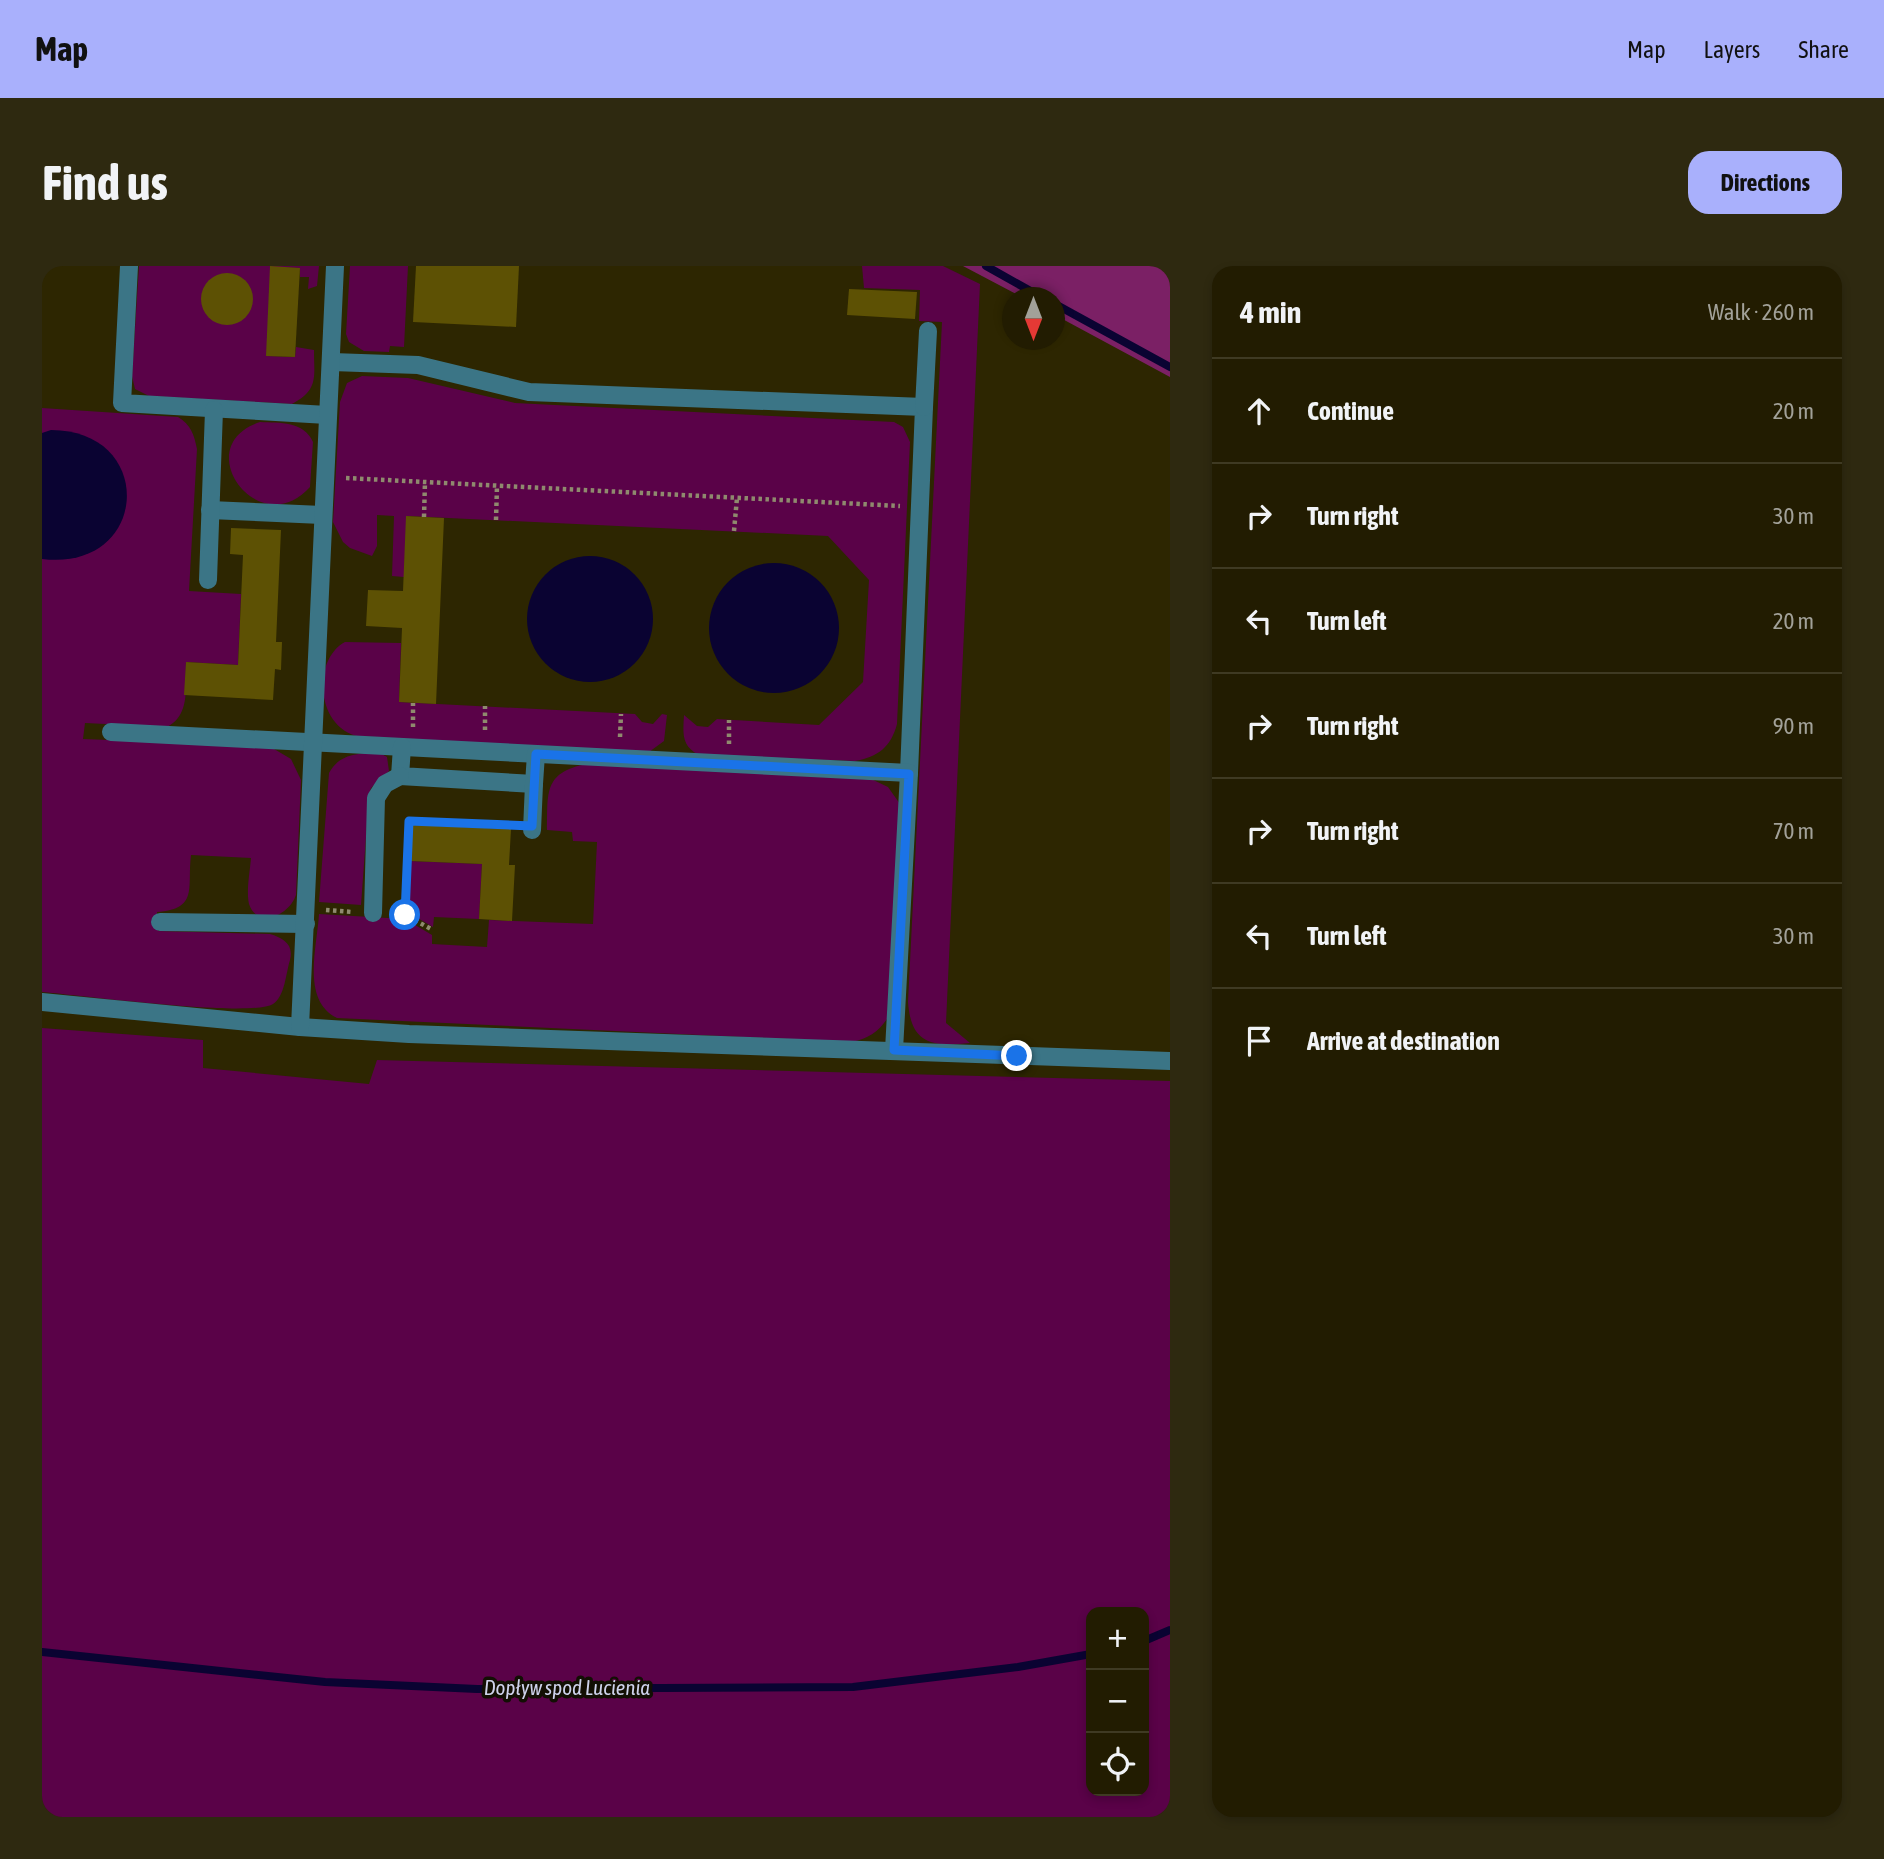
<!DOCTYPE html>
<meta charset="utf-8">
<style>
body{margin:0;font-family:"Asap Condensed",sans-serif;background:#2e2910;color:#f1f3f6}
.controls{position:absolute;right:21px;bottom:21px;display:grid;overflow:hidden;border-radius:14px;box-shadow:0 4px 10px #0003}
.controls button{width:63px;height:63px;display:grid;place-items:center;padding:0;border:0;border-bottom:2px solid #3f3a23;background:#221c01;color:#f1f3f6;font:35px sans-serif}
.compass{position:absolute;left:960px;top:21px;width:63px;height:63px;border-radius:50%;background:#221c01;box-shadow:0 4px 10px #0003;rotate:180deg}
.stop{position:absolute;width:21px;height:21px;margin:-16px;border:5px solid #1a73e8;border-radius:50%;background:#fff}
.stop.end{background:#1a73e8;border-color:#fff;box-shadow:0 2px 7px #0008}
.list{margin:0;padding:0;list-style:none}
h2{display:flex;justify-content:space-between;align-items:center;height:91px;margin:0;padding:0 28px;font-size:30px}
h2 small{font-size:23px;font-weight:400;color:#a2a199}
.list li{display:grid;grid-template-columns:46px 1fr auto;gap:21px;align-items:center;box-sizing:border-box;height:105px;padding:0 28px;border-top:2px solid #3f3a23}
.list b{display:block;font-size:26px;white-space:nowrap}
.list em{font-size:23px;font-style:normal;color:#a2a199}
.icon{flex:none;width:38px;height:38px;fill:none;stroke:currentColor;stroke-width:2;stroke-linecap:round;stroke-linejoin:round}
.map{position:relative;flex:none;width:1128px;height:1551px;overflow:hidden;border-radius:21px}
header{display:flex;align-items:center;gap:42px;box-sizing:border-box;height:98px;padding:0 35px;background:#a9b0fc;color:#111}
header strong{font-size:33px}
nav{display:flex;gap:38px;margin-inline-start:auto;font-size:24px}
.intro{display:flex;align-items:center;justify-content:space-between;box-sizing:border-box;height:168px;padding:0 42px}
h1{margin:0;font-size:49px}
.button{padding:18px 32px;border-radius:21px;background:#a9b0fc;color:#111;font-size:24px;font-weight:700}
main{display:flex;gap:42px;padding:0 42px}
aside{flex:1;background:#221c01;border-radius:21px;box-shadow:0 4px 10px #0003}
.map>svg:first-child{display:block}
.green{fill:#5a0248;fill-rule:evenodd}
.forest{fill:#7b2065}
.water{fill:#0a0332}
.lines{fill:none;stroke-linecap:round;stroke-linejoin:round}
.stream{stroke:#0a0332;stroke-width:8}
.building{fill:#5d5104}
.path{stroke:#8f8a6e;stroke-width:4.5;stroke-dasharray:3.5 3.5;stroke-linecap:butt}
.minor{stroke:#3b7586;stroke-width:18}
.route{stroke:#1a73e8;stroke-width:9}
.labels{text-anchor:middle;stroke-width:7;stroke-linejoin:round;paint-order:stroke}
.water-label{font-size:21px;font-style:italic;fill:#ced2eb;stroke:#120f03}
</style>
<header>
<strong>Map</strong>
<nav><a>Map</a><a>Layers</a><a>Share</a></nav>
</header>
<div class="intro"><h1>Find us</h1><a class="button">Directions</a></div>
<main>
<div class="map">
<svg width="1128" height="1551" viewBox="0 0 1128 1551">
<rect width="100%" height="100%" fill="#2d2601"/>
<g class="green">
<path d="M 97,0 L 277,0 L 275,20 L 266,23 L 267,11 L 258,11 L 258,2 L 229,1 L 225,90 L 253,91 L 254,81 L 272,84 C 272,111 277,124 250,138 L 107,130 L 93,123 L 90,110 Z"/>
<path d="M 308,0 L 366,0 L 362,81 L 348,80 L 347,86 L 322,85 L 307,76 L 304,68 Z"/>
<path d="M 820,0 L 901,0 L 938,18 L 904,757 L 928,777 C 891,781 869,779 866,736 L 900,56 L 877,55 L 878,24 L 822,22 Z"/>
<path d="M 320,110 L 366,112 L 473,137 L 852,156 L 861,161 L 868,176 L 855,458 C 849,481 836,491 813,495 L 657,489 C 639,480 641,467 642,449 L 655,460 L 666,461 L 675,453 L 777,459 L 821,416 L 827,314 L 786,270 L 365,250 L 362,311 L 350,310 L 352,250 L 335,249 L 335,280 L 330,290 L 308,282 L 301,276 L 291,256 L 298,136 L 305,117 Z"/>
<path d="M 0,142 L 136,151 C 149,159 152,168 155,183 L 147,325 L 199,328 L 196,399 L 144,396 C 143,420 149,449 125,461 L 43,457 L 41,473 L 227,480 L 249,493 L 259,514 L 254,629 C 247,650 215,663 207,638 C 204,625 208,605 209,592 L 149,589 C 145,622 157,643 115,646 L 116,665 L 228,668 C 241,672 252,678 248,694 C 244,706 243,731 231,738 C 209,752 36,729 0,726 Z"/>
<path d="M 218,156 C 238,157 262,155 271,176 L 268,221 C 217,278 145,180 218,156 Z"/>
<path d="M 303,376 L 359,377 L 357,436 L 593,448 L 600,456 L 611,458 L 620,448 L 625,449 L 622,475 L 607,486 L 314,470 C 273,458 271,393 303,376 Z"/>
<path d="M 338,487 L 345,491 L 347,505 L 329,522 L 327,530 L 319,639 L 277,636 L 287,507 C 298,487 317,487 338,487 Z"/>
<path d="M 544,498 L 825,511 L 846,521 L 858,538 L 845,753 C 836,766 826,773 809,776 L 295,752 C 259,734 275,682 277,648 L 363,653 L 390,669 L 390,678 L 445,681 L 447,654 L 551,658 L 555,576 L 531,575 L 530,566 L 505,564 C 506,527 501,507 544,498 Z"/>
<path d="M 368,595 L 440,598 L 437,653 L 392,651 L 391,661 L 367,647 Z"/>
<path d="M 0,762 L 161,774 L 161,802 L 327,818 L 335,794 L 1128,815 L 1128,1551 L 0,1551 ZM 1049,1346 L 1102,1346 L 1102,1525 L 1049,1525 Z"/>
</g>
<path class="forest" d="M 921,0 L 1128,0 L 1128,111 L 1013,49 L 1013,32 L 980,31 Z"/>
<g class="water">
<path d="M 9,164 C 115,164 108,306 0,293 L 0,167 Z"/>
<circle cx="548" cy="353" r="63"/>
<circle cx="732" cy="362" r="65"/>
</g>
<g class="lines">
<g class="stream">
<path d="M 944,0 L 1001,32"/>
<path d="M 1013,38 L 1128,101"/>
<path d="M 1102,1375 L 1128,1364"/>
<path d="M 0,1386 L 283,1416 L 435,1423 L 811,1421 L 976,1401 L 1049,1388"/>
</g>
</g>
<g class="building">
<path d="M 228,0 L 258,2 L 253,91 L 224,90 Z"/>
<path d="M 374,0 L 477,0 L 474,61 L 371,56 Z"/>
<circle cx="185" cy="33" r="26"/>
<path d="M 807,23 L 875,26 L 873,53 L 805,49 Z"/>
<path d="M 364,250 L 402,252 L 394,438 L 357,436 L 360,362 L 324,360 L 326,324 L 361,325 Z"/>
<path d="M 189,262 L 239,264 L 234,376 L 240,376 L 239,404 L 233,403 L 231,434 L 142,429 L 144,396 L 196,399 L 201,289 L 188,288 Z"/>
<path d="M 370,559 L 469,563 L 467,599 L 473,599 L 470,655 L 437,653 L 440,598 L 368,595 Z"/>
</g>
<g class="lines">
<g class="path">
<path d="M 304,212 L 858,240"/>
<path d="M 382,251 L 383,216"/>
<path d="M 454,254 L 455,220"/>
<path d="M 692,265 L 695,232"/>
<path d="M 371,461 L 371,437"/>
<path d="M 443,464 L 443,440"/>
<path d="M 578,471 L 579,448"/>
<path d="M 687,478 L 687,454"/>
<path d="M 284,644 L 310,646"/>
<path d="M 353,648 L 363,649 L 391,664"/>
<path d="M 363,649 L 367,555 L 471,559"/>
</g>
<g class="minor">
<path d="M 87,0 L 80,137 L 285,149"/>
<path d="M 290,96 L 376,99 L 487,126 L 882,141 L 867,507 L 852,784"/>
<path d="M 882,141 L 886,65"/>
<path d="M 168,244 L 280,249"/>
<path d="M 166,314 L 172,144"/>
<path d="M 69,466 L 867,507"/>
<path d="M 360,481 L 358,510 L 492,518 L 494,488"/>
<path d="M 490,564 L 492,518"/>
<path d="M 331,647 L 334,532 L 343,518 L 358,510"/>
<path d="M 118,656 L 264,658"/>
<path d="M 0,736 L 258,761 L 367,768 L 1128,795"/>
<path d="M 258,761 L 293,0"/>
</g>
</g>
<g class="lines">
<path class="route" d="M 363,649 L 367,555 L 490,560 L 494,488 L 867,508 L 852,784 L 975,790"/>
</g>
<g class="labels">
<g class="water-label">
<text x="525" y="1429">Dopływ spod Lucienia</text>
</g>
</g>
</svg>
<div class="controls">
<button>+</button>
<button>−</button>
<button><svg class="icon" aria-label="locate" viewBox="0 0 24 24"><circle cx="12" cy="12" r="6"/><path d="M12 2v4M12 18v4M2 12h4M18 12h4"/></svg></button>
</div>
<svg class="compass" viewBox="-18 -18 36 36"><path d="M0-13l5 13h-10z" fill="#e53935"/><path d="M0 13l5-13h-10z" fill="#a2a199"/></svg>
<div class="stop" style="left:363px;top:649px"></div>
<div class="stop end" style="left:975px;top:790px"></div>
</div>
<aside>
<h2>4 min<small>Walk · 260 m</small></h2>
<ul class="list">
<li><svg class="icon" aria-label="ahead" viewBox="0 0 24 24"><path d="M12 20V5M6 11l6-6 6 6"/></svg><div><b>Continue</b></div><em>20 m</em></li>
<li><svg class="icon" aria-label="right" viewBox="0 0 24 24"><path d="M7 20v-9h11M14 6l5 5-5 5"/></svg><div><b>Turn right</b></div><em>30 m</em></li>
<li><svg class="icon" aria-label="left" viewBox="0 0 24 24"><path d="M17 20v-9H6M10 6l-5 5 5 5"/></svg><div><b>Turn left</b></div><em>20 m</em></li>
<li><svg class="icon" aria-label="right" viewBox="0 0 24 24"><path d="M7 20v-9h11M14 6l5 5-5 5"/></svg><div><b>Turn right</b></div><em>90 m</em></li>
<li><svg class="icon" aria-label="right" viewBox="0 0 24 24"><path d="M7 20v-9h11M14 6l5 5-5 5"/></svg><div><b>Turn right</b></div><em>70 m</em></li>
<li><svg class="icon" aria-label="left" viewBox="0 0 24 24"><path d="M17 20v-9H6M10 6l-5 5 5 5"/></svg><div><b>Turn left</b></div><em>30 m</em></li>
<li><svg class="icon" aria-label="arrive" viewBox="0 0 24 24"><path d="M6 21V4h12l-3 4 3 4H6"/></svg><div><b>Arrive at destination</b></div></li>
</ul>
</aside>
</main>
